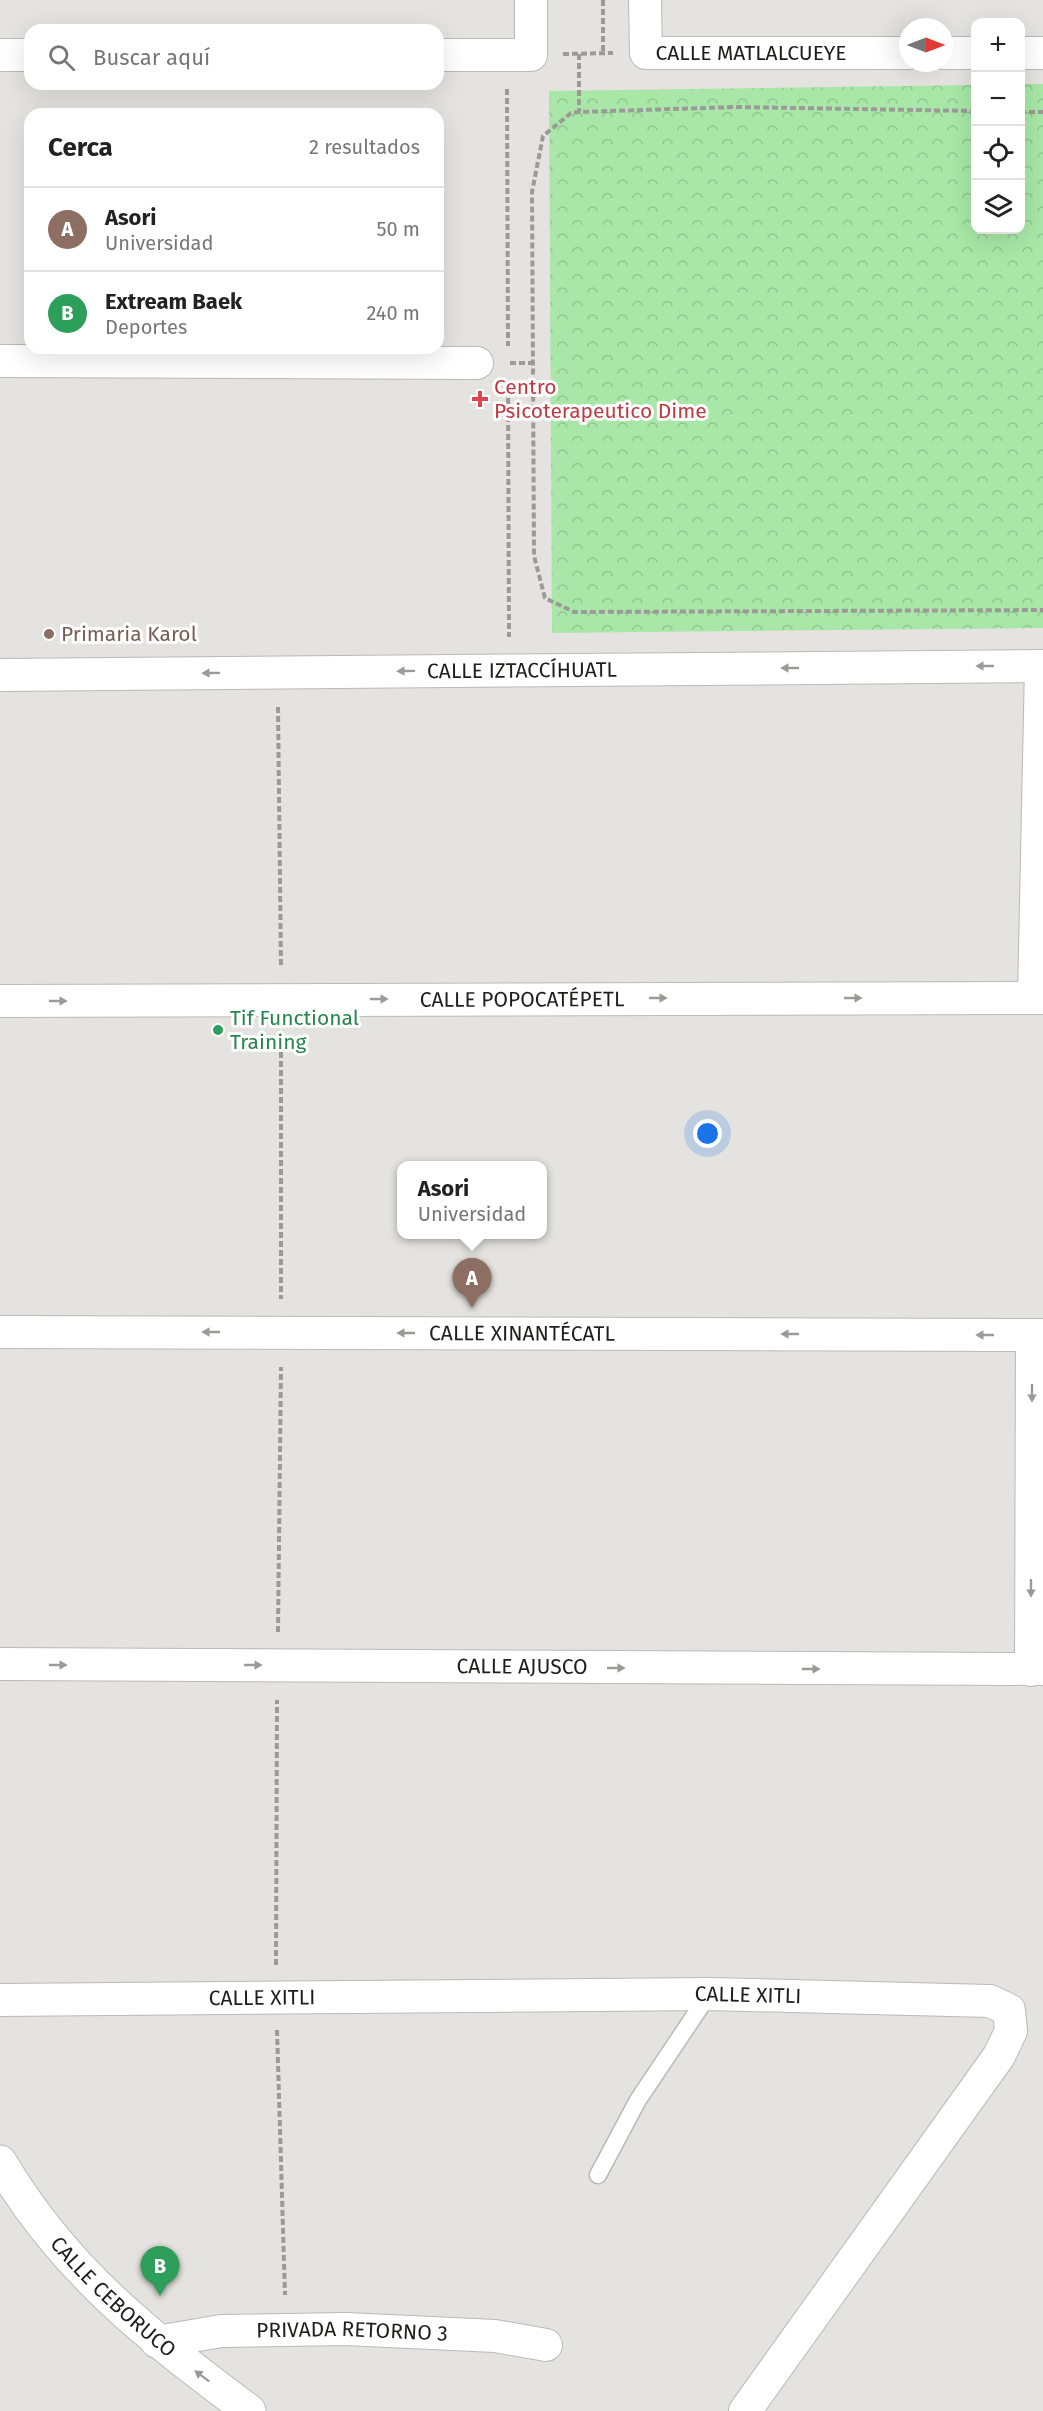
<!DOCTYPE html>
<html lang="es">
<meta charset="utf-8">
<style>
body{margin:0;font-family:"Fira Sans",sans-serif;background:#f2f2f2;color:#222}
.controls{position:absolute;right:18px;top:18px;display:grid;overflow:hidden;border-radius:12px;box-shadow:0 6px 24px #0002}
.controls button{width:54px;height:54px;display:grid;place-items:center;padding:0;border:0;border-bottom:2px solid #e0e0e0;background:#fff;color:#222;font:30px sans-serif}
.compass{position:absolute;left:899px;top:18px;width:54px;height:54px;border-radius:50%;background:#fff;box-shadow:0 6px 24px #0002;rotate:90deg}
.you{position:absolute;left:708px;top:1134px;width:21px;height:21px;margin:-15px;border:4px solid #fff;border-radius:50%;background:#1a73e8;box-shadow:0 0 0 9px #1a73e833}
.badge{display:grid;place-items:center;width:39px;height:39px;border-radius:50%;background:#774bc4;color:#fff;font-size:20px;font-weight:700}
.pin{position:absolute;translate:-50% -50px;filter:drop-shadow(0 2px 3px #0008)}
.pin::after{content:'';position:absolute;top:32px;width:21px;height:18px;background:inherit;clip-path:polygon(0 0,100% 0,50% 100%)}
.popup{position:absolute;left:397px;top:1161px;width:150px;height:78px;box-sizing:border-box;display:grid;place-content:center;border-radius:12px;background:#fff;filter:drop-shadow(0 2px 4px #0005);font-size:20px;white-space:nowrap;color:#767676}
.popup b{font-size:22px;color:#222}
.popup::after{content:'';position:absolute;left:50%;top:100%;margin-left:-12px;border:12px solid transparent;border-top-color:#fff}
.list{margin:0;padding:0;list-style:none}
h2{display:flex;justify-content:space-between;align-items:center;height:78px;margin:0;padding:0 24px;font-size:26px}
h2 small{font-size:20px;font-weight:400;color:#767676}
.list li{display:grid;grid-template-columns:39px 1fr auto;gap:18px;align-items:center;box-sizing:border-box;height:84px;padding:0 24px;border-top:2px solid #e0e0e0}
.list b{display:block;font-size:22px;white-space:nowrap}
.list p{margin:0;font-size:20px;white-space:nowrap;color:#767676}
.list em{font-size:20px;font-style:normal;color:#767676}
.icon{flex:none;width:33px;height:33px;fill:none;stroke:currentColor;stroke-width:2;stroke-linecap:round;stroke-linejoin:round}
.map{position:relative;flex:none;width:1043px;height:2411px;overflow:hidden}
.search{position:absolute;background:#fff;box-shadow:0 6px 24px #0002;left:24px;top:24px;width:420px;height:66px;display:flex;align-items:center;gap:15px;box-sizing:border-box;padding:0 21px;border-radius:18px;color:#767676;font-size:22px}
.panel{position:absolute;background:#fff;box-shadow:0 6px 24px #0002;left:24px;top:108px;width:420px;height:246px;border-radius:18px}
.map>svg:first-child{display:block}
.park{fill:url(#park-crowns)}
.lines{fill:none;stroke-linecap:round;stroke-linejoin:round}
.lane-casing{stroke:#bbb9b5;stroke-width:19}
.street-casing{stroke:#bbb9b5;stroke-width:34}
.secondary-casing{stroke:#bbb9b5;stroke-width:35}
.path{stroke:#9c9a97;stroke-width:4;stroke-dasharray:6 3;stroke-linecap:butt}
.lane{stroke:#fff;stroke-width:16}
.street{stroke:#fff;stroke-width:32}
.secondary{stroke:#fff;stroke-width:33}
.oneway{fill:#9a9a99}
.health-dot{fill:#e0444e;stroke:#fff;stroke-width:2}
.education-dot{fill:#8d6e63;stroke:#fff;stroke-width:2}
.leisure-dot{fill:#2e9e5b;stroke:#fff;stroke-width:2}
.labels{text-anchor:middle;stroke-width:6;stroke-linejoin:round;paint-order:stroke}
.street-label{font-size:21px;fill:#1f1e1d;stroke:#fff}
.health-label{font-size:21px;fill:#be3a42;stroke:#fff;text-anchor:start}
.education-label{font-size:21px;fill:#785e54;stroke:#fff;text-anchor:start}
.leisure-label{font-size:21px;fill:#27864d;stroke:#fff;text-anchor:start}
</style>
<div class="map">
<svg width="1043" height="2411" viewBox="0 0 1043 2411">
<defs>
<pattern id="park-crowns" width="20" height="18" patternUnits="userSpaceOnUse" patternTransform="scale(1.5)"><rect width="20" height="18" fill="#a8e7a7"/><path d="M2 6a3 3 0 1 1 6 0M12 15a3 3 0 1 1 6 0" fill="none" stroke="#90c68f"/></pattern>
</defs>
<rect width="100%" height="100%" fill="#e5e3df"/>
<path class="park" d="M 1021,84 L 1043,84 L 1043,628 L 552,633 L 549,91 L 975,85 L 976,230 L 1020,230 Z"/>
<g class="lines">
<defs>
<path id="lane" d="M 598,2175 L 638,2100 L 709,1994"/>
<g id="street">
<path id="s1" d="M 645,0 L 646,53 L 908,53"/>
<path d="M 944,53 L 976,53"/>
<path d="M 1020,53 L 1043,53"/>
<path d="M 0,55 L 30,55"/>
<path d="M 438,55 L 531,55 L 531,0"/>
<path d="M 0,361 L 477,363"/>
<path id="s2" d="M 0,675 L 1043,666"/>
<path d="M 1034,997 L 1041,666"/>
<path id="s3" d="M 0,1001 L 1043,998"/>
<path id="s4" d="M 0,1332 L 1043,1335"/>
<path id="s5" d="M 0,1664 L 1043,1669"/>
<path d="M 1031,1670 L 1032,1335"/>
<path id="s6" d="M 0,2000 L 709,1994 L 990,2001 L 1009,2010 L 1011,2031 L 999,2056 L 745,2411"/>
<path id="s7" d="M 157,2342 L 221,2331 L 346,2329 L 495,2336 L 546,2345"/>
</g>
<g id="secondary">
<path id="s8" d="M 0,2162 C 65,2272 149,2336 249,2411"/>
</g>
</defs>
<use href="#lane" class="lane-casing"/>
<use href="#street" class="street-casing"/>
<use href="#secondary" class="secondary-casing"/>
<g class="path">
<path d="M 603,0 L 603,54"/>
<path d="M 563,54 L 613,53"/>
<path d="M 579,54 L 579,112"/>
<path d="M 507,89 L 508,346"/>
<path d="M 976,111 L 736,107 L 579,112 L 571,113 L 543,136 L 532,192 L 534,556 L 545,598 L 574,612 L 1043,610"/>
<path d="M 1020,112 L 1043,112"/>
<path d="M 510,363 L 534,363"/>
<path d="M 508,380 L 509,637"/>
<path d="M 278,707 L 281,966"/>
<path d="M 281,1034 L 281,1299"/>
<path d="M 278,1632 L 281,1367"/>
<path d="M 276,1965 L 277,1700"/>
<path d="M 277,2030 L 285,2295"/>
</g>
<use href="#lane" class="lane"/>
<use href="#street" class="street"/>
<use href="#secondary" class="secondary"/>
</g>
<defs><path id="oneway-solid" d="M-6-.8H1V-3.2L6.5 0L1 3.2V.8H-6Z" transform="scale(1.5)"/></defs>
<g class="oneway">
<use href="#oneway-solid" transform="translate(985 666) rotate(180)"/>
<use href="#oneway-solid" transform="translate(790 668) rotate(180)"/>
<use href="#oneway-solid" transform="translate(406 671) rotate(179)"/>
<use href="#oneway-solid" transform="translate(211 673) rotate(179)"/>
<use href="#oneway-solid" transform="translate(658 998)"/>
<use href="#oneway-solid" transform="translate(853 998)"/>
<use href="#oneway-solid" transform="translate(379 999)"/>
<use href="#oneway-solid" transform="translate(58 1001)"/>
<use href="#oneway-solid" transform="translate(211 1332) rotate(-180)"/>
<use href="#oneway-solid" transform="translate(406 1333) rotate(-180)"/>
<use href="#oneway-solid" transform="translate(790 1334) rotate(-180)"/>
<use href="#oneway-solid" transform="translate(985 1335) rotate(-180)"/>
<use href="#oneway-solid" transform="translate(1032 1393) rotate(90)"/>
<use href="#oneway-solid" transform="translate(1031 1588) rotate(90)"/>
<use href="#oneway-solid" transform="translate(58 1665)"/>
<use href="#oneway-solid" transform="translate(253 1665)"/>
<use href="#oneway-solid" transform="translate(616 1668)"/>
<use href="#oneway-solid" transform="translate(811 1669)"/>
<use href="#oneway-solid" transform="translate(202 2376) rotate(-143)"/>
</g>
<path class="health-dot" d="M477 390h6v6h6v6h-6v6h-6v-6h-6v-6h6z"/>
<circle class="education-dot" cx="49" cy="634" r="6"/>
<circle class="leisure-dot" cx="218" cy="1030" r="6"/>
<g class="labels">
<g class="street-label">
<text dy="7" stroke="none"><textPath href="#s1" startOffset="158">CALLE MATLALCUEYE</textPath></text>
<text dy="7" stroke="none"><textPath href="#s2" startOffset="522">CALLE IZTACCÍHUATL</textPath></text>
<text dy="7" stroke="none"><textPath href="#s3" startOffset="522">CALLE POPOCATÉPETL</textPath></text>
<text dy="7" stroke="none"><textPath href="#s4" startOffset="522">CALLE XINANTÉCATL</textPath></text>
<text dy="7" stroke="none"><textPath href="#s5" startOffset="522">CALLE AJUSCO</textPath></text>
<text dy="7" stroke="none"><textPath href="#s6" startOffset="748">CALLE XITLI</textPath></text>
<text dy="7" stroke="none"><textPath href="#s6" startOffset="262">CALLE XITLI</textPath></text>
<text dy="7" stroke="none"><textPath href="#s8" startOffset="177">CALLE CEBORUCO</textPath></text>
<text dy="7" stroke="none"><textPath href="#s7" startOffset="196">PRIVADA RETORNO 3</textPath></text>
</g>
<g class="health-label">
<text x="494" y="394">Centro<tspan x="494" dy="24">Psicoterapeutico Dime</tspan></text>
</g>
<g class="education-label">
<text x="61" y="641">Primaria Karol</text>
</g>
<g class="leisure-label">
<text x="230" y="1025">Tif Functional<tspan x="230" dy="24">Training</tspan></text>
</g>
</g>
</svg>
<div class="controls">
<button>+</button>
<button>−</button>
<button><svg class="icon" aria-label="locate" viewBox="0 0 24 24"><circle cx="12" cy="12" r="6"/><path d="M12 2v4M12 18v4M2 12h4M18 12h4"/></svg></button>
<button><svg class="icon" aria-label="layers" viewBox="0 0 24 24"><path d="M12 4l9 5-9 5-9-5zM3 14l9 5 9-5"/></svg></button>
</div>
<svg class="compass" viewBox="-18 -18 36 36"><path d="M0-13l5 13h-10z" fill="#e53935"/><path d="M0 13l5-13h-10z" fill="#767676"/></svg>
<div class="you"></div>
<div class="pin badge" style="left:472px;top:1308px;background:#8d6e63">A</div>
<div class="popup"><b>Asori</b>Universidad</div>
<div class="pin badge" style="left:160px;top:2296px;background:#2e9e5b">B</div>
<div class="search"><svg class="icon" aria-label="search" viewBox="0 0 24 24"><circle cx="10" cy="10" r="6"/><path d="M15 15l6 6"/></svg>Buscar aquí</div>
<section class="panel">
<h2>Cerca<small>2 resultados</small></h2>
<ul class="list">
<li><span class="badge" style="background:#8d6e63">A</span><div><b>Asori</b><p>Universidad</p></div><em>50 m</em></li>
<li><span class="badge" style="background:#2e9e5b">B</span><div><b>Extream Baek</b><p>Deportes</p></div><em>240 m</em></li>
</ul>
</section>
</div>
